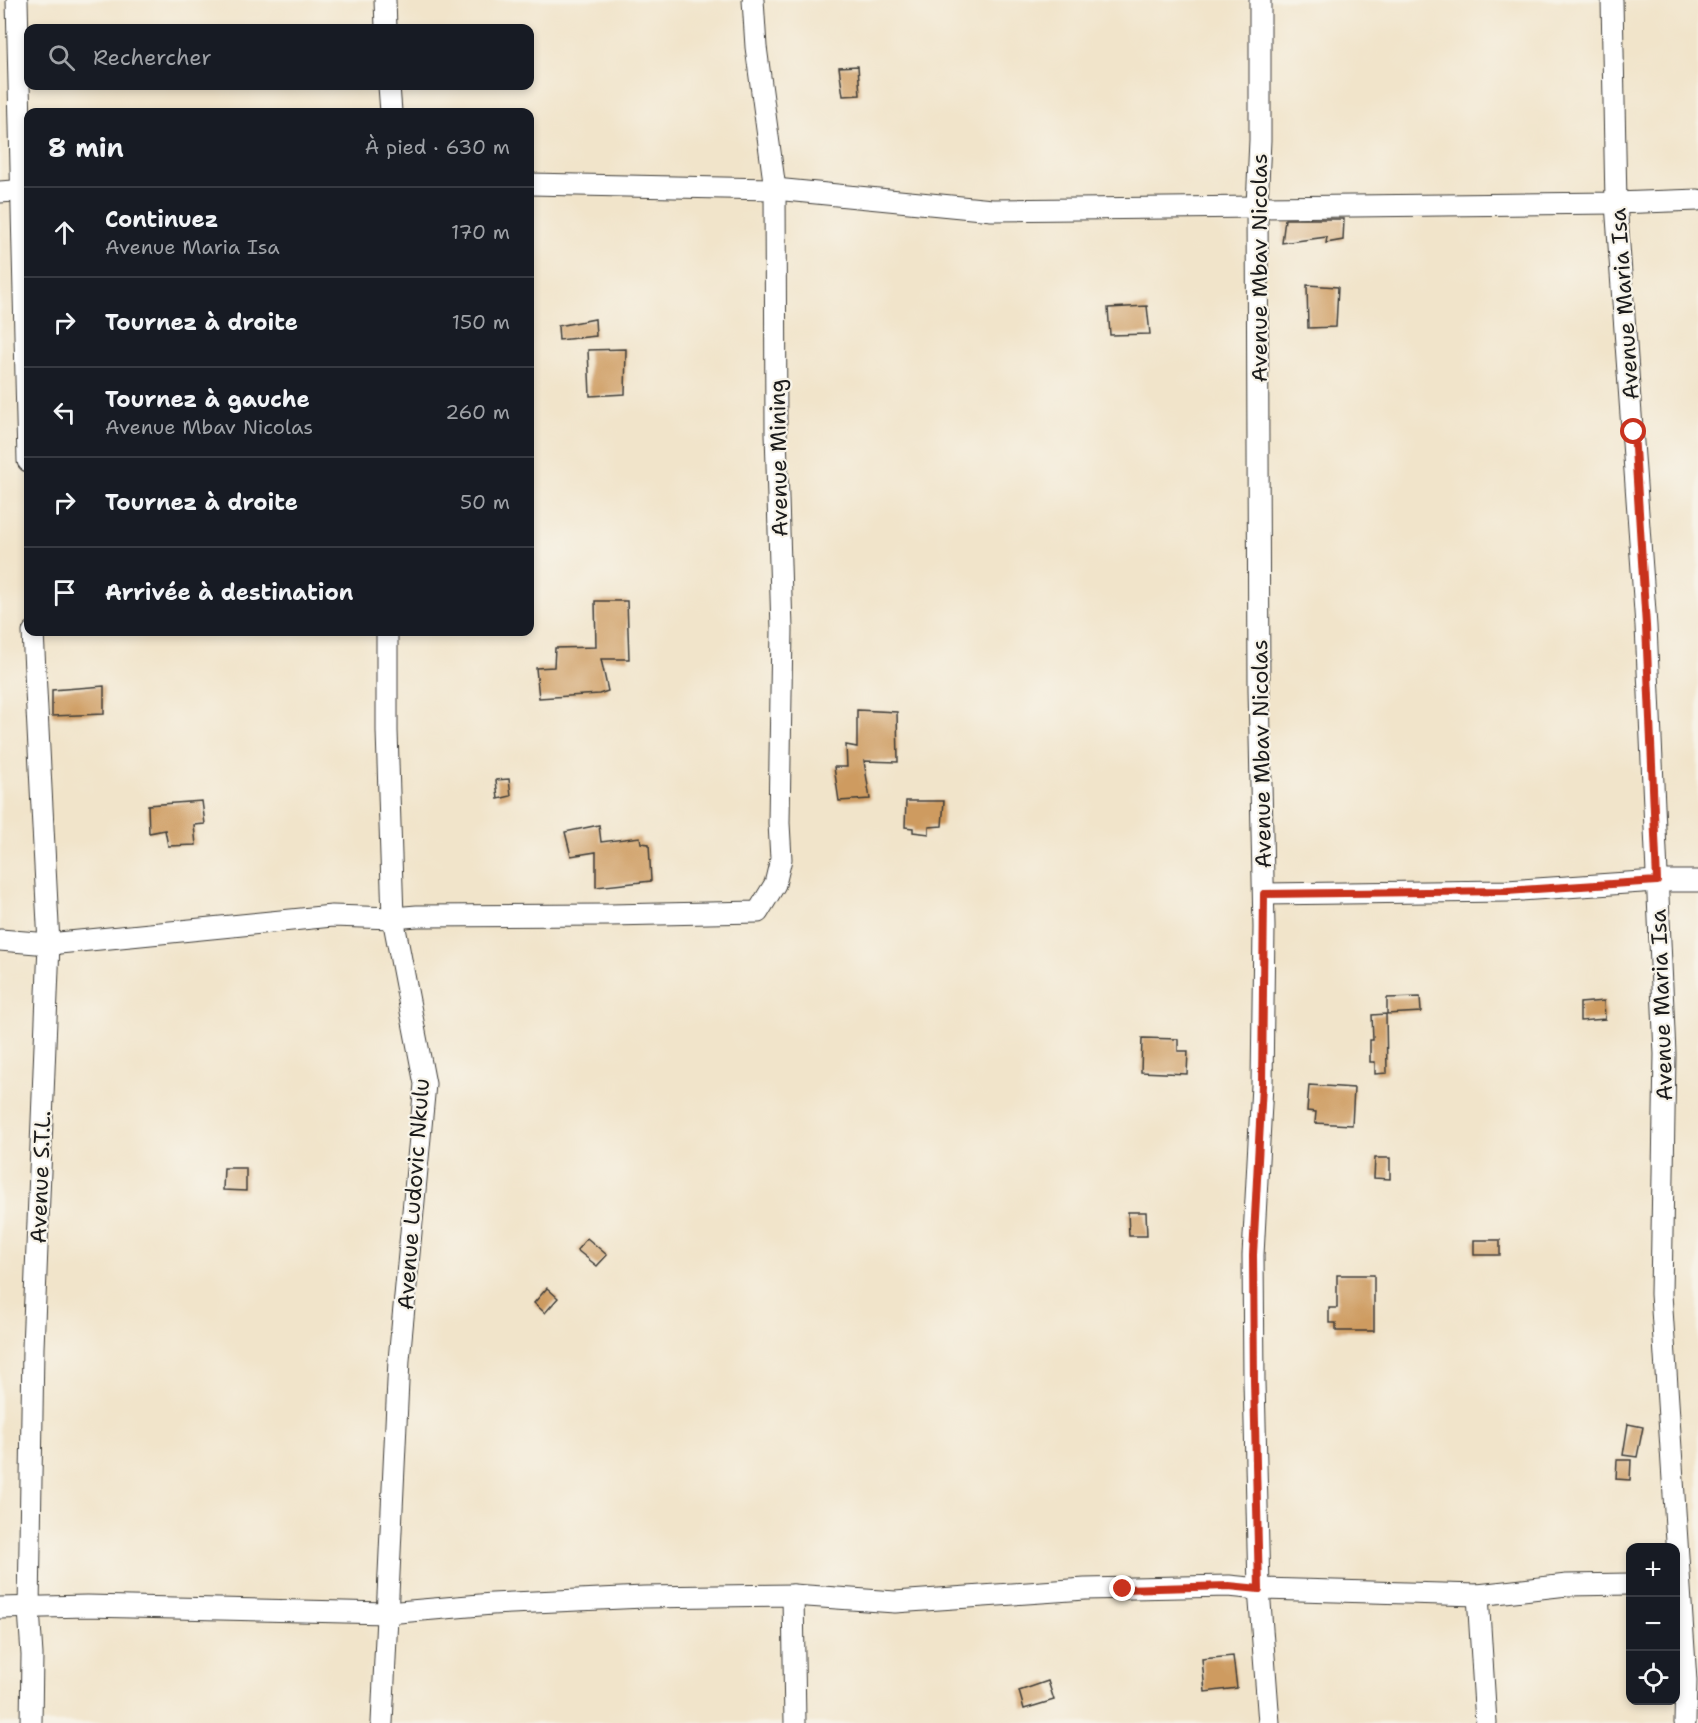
<!DOCTYPE html>
<html lang="fr">
<meta charset="utf-8">
<style>
body{margin:0;font-family:"Shantell Sans",sans-serif;background:#20242c;color:#f1f3f6}
.controls{position:absolute;right:18px;bottom:18px;display:grid;overflow:hidden;border-radius:12px;box-shadow:0 3px 9px #0003}
.controls button{width:54px;height:54px;display:grid;place-items:center;padding:0;border:0;border-bottom:2px solid #363941;background:#171b24;color:#f1f3f6;font:30px sans-serif}
.stop{position:absolute;width:18px;height:18px;margin:-14px;border:4px solid #c8321e;border-radius:50%;background:#fff}
.stop.end{background:#c8321e;border-color:#fff;box-shadow:0 2px 6px #0008}
.list{margin:0;padding:0;list-style:none}
h2{display:flex;justify-content:space-between;align-items:center;height:78px;margin:0;padding:0 24px;font-size:26px}
h2 small{font-size:20px;font-weight:400;color:#9ea1a6}
.list li{display:grid;grid-template-columns:39px 1fr auto;gap:18px;align-items:center;box-sizing:border-box;height:90px;padding:0 24px;border-top:2px solid #363941}
.list b{display:block;font-size:22px;white-space:nowrap}
.list p{margin:0;font-size:20px;white-space:nowrap;color:#9ea1a6}
.list em{font-size:20px;font-style:normal;color:#9ea1a6}
.icon{flex:none;width:33px;height:33px;fill:none;stroke:currentColor;stroke-width:2;stroke-linecap:round;stroke-linejoin:round}
.map{position:relative;flex:none;width:1698px;height:1723px;overflow:hidden}
.search{position:absolute;background:#171b24;box-shadow:0 3px 9px #0003;left:24px;top:24px;width:510px;height:66px;display:flex;align-items:center;gap:15px;box-sizing:border-box;padding:0 21px;border-radius:12px;color:#9ea1a6;font-size:22px}
.panel{position:absolute;background:#171b24;box-shadow:0 3px 9px #0003;left:24px;top:108px;width:510px;height:528px;border-radius:12px}
.map>svg:first-child{display:block}
.building{fill:#ce9b60}
.lines{fill:none;stroke-linecap:round;stroke-linejoin:round}
.street-casing{stroke:#3c3a36;stroke-width:23}
.street{stroke:#fff;stroke-width:21}
.route{stroke:#c8321e;stroke-width:8}
.labels{text-anchor:middle;stroke-width:4.5;stroke-linejoin:round;paint-order:stroke}
.street-label{font-size:22px;fill:#1c1c1c;stroke:#f7f3e8}
</style>
<div class="map">
<svg width="1698" height="1723" viewBox="0 0 1698 1723">
<rect width="100%" height="100%" fill="#f7f3e8"/>
<filter id="ink" filterUnits="userSpaceOnUse"><feTurbulence type="fractalNoise" baseFrequency=".0167" numOctaves="2"/><feDisplacementMap in="SourceGraphic" scale="12" xChannelSelector="R" yChannelSelector="G"/><feConvolveMatrix kernelMatrix="1 2 1 2 8 2 1 2 1" color-interpolation-filters="sRGB"/></filter>
<filter id="wash" filterUnits="userSpaceOnUse"><feTurbulence type="fractalNoise" baseFrequency=".008" numOctaves="4" result="noise"/><feDisplacementMap in="SourceGraphic" scale="24" xChannelSelector="R" yChannelSelector="G"/><feGaussianBlur stdDeviation="1.35" result="paint"/><feColorMatrix in="noise" values="0 0 0 0 0 0 0 0 0 0 0 0 0 0 0 0 0 1.4 0 .05"/><feComposite in="paint" operator="in"/></filter>
<g filter="url(#wash)">
<rect width="100%" height="100%" fill="#f1e4ca"/>
<g id="blocks">
<g class="building">
<path d="M 858,66 L 860,95 L 843,96 L 839,67 Z"/>
<path d="M 1285,219 L 1344,219 L 1343,240 L 1326,243 L 1327,237 L 1282,243 Z"/>
<path d="M 1307,285 L 1338,287 L 1336,327 L 1308,328 Z"/>
<path d="M 1147,306 L 1150,334 L 1110,335 L 1108,308 Z"/>
<path d="M 595,319 L 596,336 L 559,340 L 558,326 Z"/>
<path d="M 626,349 L 625,394 L 590,396 L 588,350 Z"/>
<path d="M 595,601 L 627,601 L 629,659 L 601,659 L 608,691 L 599,694 L 539,698 L 536,668 L 554,667 L 555,648 L 596,647 Z"/>
<path d="M 104,686 L 104,714 L 52,716 L 52,690 Z"/>
<path d="M 857,710 L 897,712 L 898,762 L 864,761 L 870,799 L 839,801 L 834,767 L 847,767 L 846,745 L 857,747 Z"/>
<path d="M 509,779 L 511,796 L 498,799 L 496,780 Z"/>
<path d="M 202,801 L 205,824 L 194,825 L 196,845 L 168,846 L 165,830 L 149,833 L 148,805 Z"/>
<path d="M 906,801 L 944,801 L 942,826 L 929,827 L 929,834 L 913,832 L 913,828 L 905,827 Z"/>
<path d="M 599,825 L 601,842 L 640,837 L 641,843 L 649,844 L 651,881 L 596,887 L 596,852 L 571,856 L 565,832 Z"/>
<path d="M 1420,997 L 1421,1012 L 1387,1014 L 1387,998 Z"/>
<path d="M 1604,1001 L 1605,1019 L 1580,1021 L 1580,1003 Z"/>
<path d="M 1386,1014 L 1387,1073 L 1375,1074 L 1375,1062 L 1370,1062 L 1370,1040 L 1373,1040 L 1372,1015 Z"/>
<path d="M 1142,1038 L 1178,1039 L 1178,1051 L 1188,1051 L 1187,1074 L 1141,1072 Z"/>
<path d="M 1309,1085 L 1354,1088 L 1352,1125 L 1315,1123 L 1316,1112 L 1307,1111 Z"/>
<path d="M 1375,1158 L 1390,1158 L 1390,1179 L 1374,1178 Z"/>
<path d="M 224,1168 L 246,1168 L 246,1191 L 223,1190 Z"/>
<path d="M 1128,1212 L 1146,1212 L 1147,1236 L 1129,1236 Z"/>
<path d="M 587,1238 L 607,1255 L 597,1266 L 577,1250 Z"/>
<rect x="1474" y="1240" width="26" height="15"/>
<path d="M 1337,1275 L 1374,1275 L 1374,1331 L 1336,1331 L 1336,1323 L 1329,1323 L 1329,1308 L 1337,1308 Z"/>
<path d="M 547,1288 L 558,1298 L 545,1313 L 534,1303 Z"/>
<path d="M 1628,1424 L 1643,1427 L 1637,1457 L 1623,1455 Z"/>
<path d="M 1617,1460 L 1631,1460 L 1630,1480 L 1616,1479 Z"/>
<path d="M 1233,1656 L 1237,1688 L 1205,1692 L 1202,1659 Z"/>
<path d="M 1048,1681 L 1054,1700 L 1024,1709 L 1019,1691 Z"/>
</g>
</g>
</g>
<g filter="url(#ink)">
<use href="#blocks" fill-opacity="0" stroke="#3c3a36" stroke-width="1.5"/>
<g class="lines">
<defs>
<g id="street">
<path d="M 17,0 L 28,461"/>
<path d="M 385,0 L 386,28"/>
<path d="M 1260,0 L 1260,140 L 1257,206 L 1259,689 L 1264,927 L 1262,1085 L 1253,1255 L 1254,1381 L 1259,1589 L 1269,1723"/>
<path d="M 1612,0 L 1616,203 L 1646,626 L 1665,1054 L 1661,1294 L 1686,1681 L 1685,1723"/>
<path d="M 389,86 L 391,112"/>
<path d="M 530,184 L 775,189 L 992,210 L 1616,203 L 1698,200"/>
<path d="M 0,192 L 28,190"/>
<path d="M 1264,894 L 1507,891 L 1657,881 L 1698,881"/>
<path d="M 0,940 L 49,944 L 332,916 L 393,918 L 417,916 L 610,915 L 758,912 L 775,884 L 781,859 L 779,823 L 782,629 L 776,433 L 775,189 L 756,47 L 753,0"/>
<path d="M 793,1595 L 795,1723"/>
<path d="M 1478,1595 L 1486,1723"/>
<path d="M 0,1608 L 87,1606 L 387,1613 L 492,1604 L 644,1597 L 793,1595 L 895,1602 L 1085,1589 L 1229,1586 L 1259,1589 L 1478,1595 L 1567,1585 L 1630,1584"/>
<path d="M 31,1723 L 32,1655 L 29,1609 L 33,1348 L 49,944 L 33,632"/>
<path d="M 382,1723 L 399,1360 L 425,1084 L 393,918 L 387,731 L 387,632"/>
</g>
</defs>
<use href="#street" class="street-casing"/>
<use href="#street" class="street"/>
</g>
</g>
<g class="lines" filter="url(#ink)">
<path class="route" d="M 1123,1589 L 1229,1586 L 1259,1589 L 1254,1381 L 1253,1255 L 1262,1085 L 1264,894 L 1507,891 L 1657,881 L 1646,626 L 1634,432"/>
</g>
<g class="labels">
<g class="street-label">
<text transform="translate(1259 268) rotate(-90)" y="8">Avenue Mbav Nicolas</text>
<text transform="translate(1624 304) rotate(-94)" y="8">Avenue Maria Isa</text>
<text transform="translate(778 458) rotate(-91)" y="8">Avenue Mining</text>
<text transform="translate(1261 754) rotate(-91)" y="8">Avenue Mbav Nicolas</text>
<text transform="translate(1661 1005) rotate(-92)" y="8">Avenue Maria Isa</text>
<text transform="translate(40 1177) rotate(-88)" y="8">Avenue S.T.L.</text>
<text transform="translate(413 1194) rotate(-86)" y="8">Avenue Ludovic Nkulu</text>
</g>
</g>
</svg>
<div class="controls">
<button>+</button>
<button>−</button>
<button><svg class="icon" aria-label="locate" viewBox="0 0 24 24"><circle cx="12" cy="12" r="6"/><path d="M12 2v4M12 18v4M2 12h4M18 12h4"/></svg></button>
</div>
<div class="stop" style="left:1634px;top:432px"></div>
<div class="stop end" style="left:1123px;top:1589px"></div>
<div class="search"><svg class="icon" aria-label="search" viewBox="0 0 24 24"><circle cx="10" cy="10" r="6"/><path d="M15 15l6 6"/></svg>Rechercher</div>
<section class="panel">
<h2>8 min<small>À pied · 630 m</small></h2>
<ul class="list">
<li><svg class="icon" aria-label="ahead" viewBox="0 0 24 24"><path d="M12 20V5M6 11l6-6 6 6"/></svg><div><b>Continuez</b><p>Avenue Maria Isa</p></div><em>170 m</em></li>
<li><svg class="icon" aria-label="right" viewBox="0 0 24 24"><path d="M7 20v-9h11M14 6l5 5-5 5"/></svg><div><b>Tournez à droite</b></div><em>150 m</em></li>
<li><svg class="icon" aria-label="left" viewBox="0 0 24 24"><path d="M17 20v-9H6M10 6l-5 5 5 5"/></svg><div><b>Tournez à gauche</b><p>Avenue Mbav Nicolas</p></div><em>260 m</em></li>
<li><svg class="icon" aria-label="right" viewBox="0 0 24 24"><path d="M7 20v-9h11M14 6l5 5-5 5"/></svg><div><b>Tournez à droite</b></div><em>50 m</em></li>
<li><svg class="icon" aria-label="arrive" viewBox="0 0 24 24"><path d="M6 21V4h12l-3 4 3 4H6"/></svg><div><b>Arrivée à destination</b></div></li>
</ul>
</section>
</div>
